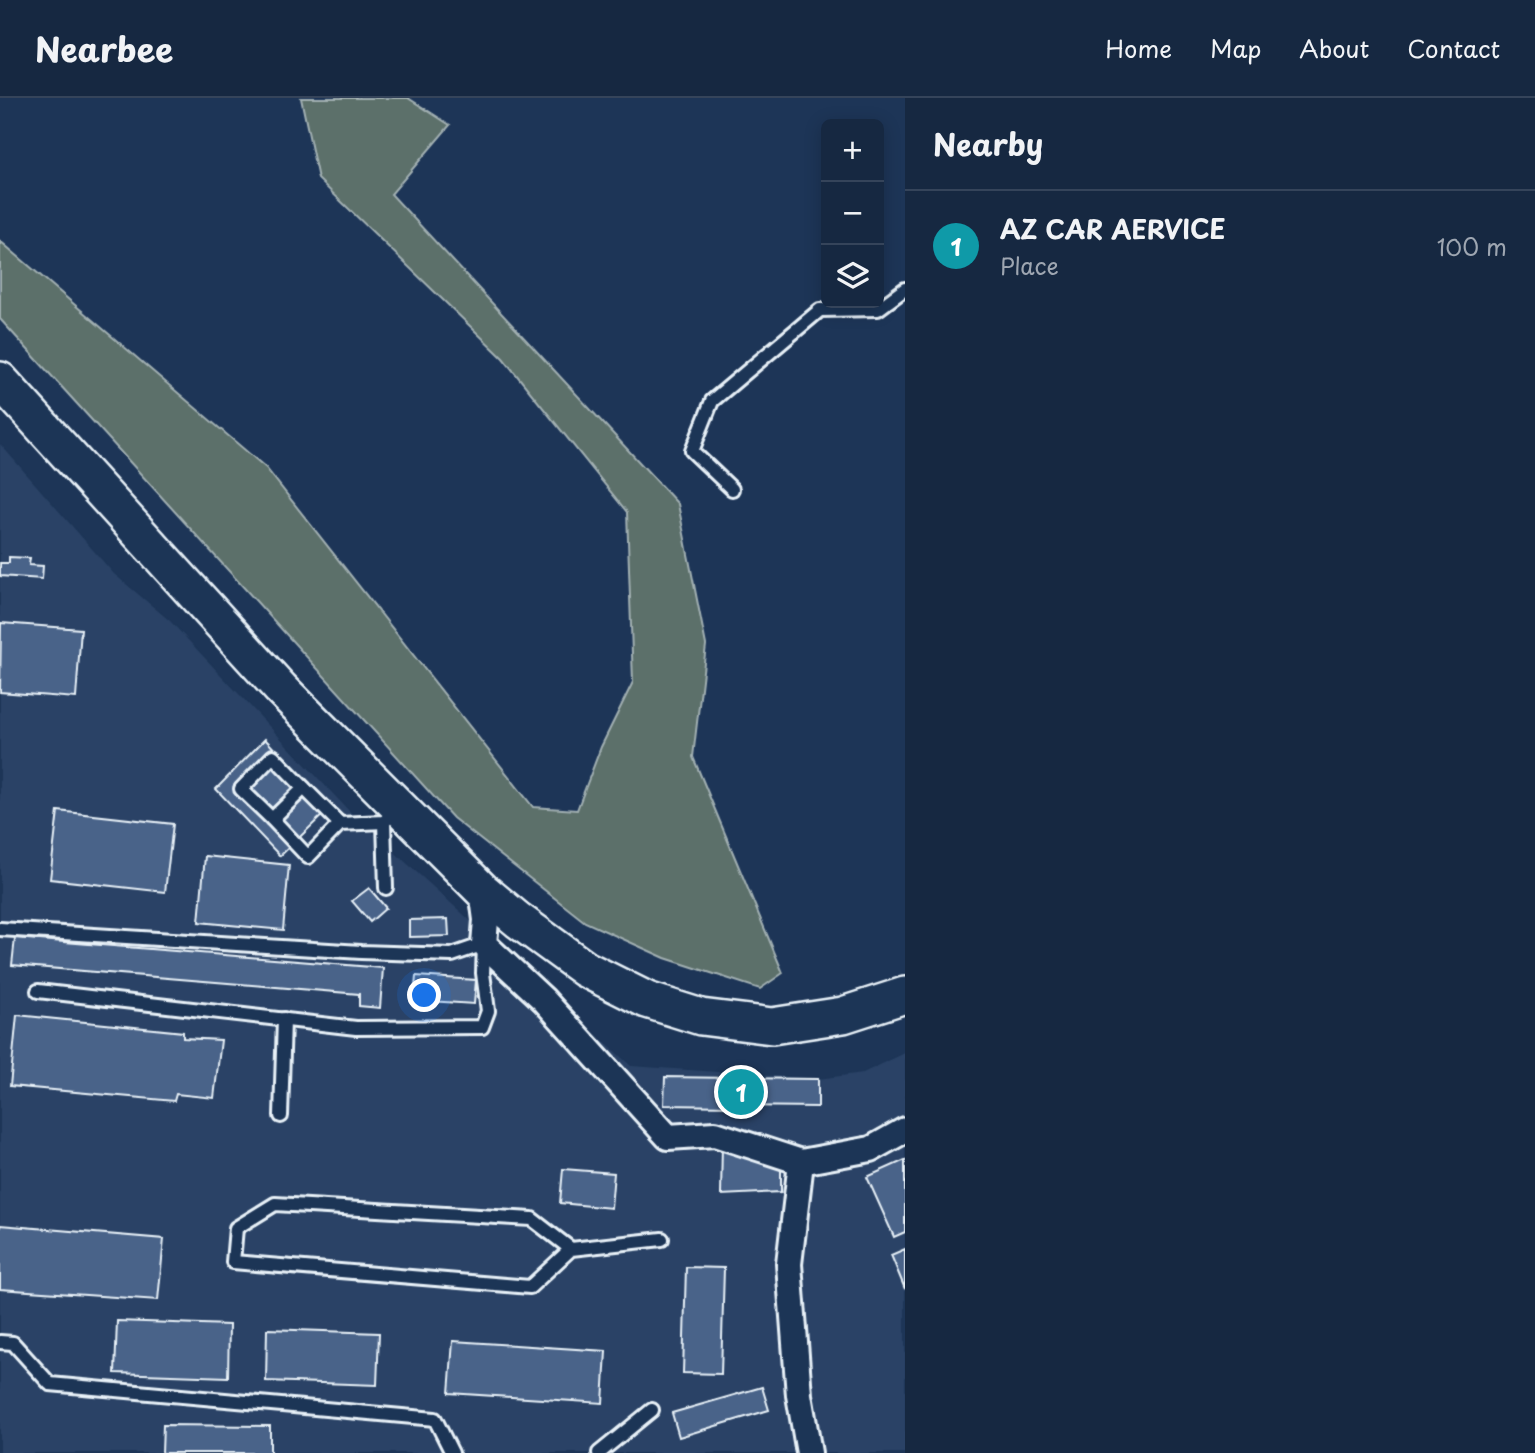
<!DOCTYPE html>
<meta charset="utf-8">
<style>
body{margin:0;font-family:"Playpen Sans",sans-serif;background:#1f3048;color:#f1f3f6}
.controls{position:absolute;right:21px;top:21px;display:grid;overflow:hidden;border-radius:10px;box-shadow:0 4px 18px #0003}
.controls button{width:63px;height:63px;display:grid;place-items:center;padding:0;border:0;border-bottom:2px solid #35445a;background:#162841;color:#f1f3f6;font:35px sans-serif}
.you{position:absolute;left:425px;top:898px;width:24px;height:24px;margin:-18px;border:5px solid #fff;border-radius:50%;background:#1a73e8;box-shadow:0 0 0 10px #1a73e833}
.badge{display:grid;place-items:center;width:46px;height:46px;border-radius:50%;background:#1a73e8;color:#fff;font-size:23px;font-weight:700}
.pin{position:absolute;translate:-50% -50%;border:4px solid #fff;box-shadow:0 2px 7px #0006}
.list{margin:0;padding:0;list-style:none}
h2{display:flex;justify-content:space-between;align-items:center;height:91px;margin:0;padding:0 28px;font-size:30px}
h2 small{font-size:23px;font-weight:400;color:#9ea6b1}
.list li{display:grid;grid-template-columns:46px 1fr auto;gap:21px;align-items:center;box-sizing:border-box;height:112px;padding:0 28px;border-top:2px solid #35445a}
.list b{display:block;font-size:26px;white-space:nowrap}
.list p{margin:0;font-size:23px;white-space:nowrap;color:#9ea6b1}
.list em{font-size:23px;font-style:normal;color:#9ea6b1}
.icon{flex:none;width:38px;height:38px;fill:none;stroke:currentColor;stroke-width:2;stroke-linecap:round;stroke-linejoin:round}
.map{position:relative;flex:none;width:905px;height:1355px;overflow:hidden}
header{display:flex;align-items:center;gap:42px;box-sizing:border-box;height:98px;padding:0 35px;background:#162841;border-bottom:2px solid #35445a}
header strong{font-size:33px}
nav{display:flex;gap:38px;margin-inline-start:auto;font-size:24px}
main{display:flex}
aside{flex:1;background:#162841}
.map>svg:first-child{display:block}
.built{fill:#2a4366}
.green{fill:#5c6f6b;stroke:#a2b0b2;stroke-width:2}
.building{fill:#4a6389;stroke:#e8f1f8;stroke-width:2}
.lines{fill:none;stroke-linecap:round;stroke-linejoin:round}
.lane-casing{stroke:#e8f1f8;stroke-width:18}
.street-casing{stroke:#e8f1f8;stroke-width:30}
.secondary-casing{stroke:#e8f1f8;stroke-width:40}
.lane{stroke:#1d3557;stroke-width:12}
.street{stroke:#1d3557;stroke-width:24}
.secondary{stroke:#1d3557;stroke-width:35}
</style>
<header>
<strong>Nearbee</strong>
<nav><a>Home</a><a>Map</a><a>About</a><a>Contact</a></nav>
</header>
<main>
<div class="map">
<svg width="905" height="1355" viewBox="0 0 905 1355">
<rect width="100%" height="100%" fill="#1d3557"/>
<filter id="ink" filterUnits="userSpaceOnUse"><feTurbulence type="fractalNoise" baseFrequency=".0143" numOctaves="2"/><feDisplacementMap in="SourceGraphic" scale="14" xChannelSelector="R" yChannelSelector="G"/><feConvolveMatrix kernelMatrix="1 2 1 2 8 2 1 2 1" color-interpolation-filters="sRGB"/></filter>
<g filter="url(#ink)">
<path class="built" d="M 0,346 L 114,476 L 170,523 L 350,714 L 631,968 L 818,981 L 863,975 L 905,955 L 905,1355 L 0,1355 Z"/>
<path class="green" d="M 301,0 L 408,0 L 450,27 L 391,96 L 678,406 L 706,547 L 693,659 L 783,875 L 760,891 L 665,860 L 585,824 L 453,720 L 0,221 L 0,143 L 266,370 L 533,709 L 577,712 L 601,649 L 633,584 L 627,414 L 503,260 L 318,81 Z"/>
<g class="building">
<path d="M 9,459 L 30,460 L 29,467 L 43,468 L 42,481 L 0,478 L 0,465 L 9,465 Z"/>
<path d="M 1,525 L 81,531 L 76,600 L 0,594 Z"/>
<path d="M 265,641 L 330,710 L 280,758 L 216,691 Z"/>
<path d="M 58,713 L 173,726 L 165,794 L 50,781 Z"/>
<path d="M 205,758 L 289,767 L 283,832 L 199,824 Z"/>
<path d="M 369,790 L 386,810 L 370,824 L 352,803 Z"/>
<path d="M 448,821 L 449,838 L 409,839 L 409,822 Z"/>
<path d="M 15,840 L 383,870 L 380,910 L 359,908 L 359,896 L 12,867 Z"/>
<path d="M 416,878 L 476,882 L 474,906 L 414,902 Z"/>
<path d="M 17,917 L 183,934 L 183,940 L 221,942 L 214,1000 L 176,996 L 174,1003 L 10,988 Z"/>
<path d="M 665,979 L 818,981 L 818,1009 L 664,1007 Z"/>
<path d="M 722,1046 L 763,1066 L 781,1070 L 781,1094 L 721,1097 Z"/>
<path d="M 905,1062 L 905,1134 L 894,1139 L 867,1079 Z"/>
<path d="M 563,1071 L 614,1075 L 611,1110 L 560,1105 Z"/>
<path d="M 0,1127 L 164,1141 L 158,1202 L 0,1191 Z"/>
<path d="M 905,1151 L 905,1191 L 891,1157 Z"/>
<path d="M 686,1169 L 724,1170 L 721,1276 L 683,1275 Z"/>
<path d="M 117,1223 L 229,1227 L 228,1279 L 115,1275 Z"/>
<path d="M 267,1231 L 379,1235 L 377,1287 L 266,1283 Z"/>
<path d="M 453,1243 L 606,1253 L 603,1305 L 449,1295 Z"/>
<path d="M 762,1289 L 769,1312 L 679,1339 L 672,1315 Z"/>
<path d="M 163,1327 L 270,1328 L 270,1355 L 162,1355 Z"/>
</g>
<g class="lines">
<defs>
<g id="lane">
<path d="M 732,391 L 692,353 L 712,303 L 820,212 L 878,211 L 905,191"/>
<path d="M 272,721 L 241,691 L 273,658 L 304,690"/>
<path d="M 384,724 L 386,790"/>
<path d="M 340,726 L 308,759 L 272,721 L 304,690 L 340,726 L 384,724 L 396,712"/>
<path d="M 0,831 L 361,854 L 452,857 L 484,846 L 483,875 L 488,913 L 482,929 L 356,930 L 38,893"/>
<path d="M 281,1018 L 284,921"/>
<path d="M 571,1151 L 532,1121 L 275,1106 L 236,1130 L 233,1164 L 530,1189 L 571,1151 L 662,1141"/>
<path d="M 0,1244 L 13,1245 L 50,1286 L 435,1321 L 452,1355"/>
<path d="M 599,1355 L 652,1312"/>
</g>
<g id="street">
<path d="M 482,792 L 486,822 L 484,846 L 544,902 L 668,1039 L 715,1036 L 801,1064 L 871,1051 L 905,1032"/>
<path d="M 801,1064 L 789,1166 L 799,1297 L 809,1355"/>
</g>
<path id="secondary" d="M 0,282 L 281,591 L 482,792 L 518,822 L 585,871 L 647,902 L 701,919 L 772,928 L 843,917 L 905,897"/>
</defs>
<use href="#lane" class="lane-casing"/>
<use href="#street" class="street-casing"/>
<use href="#secondary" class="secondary-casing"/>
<use href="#lane" class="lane"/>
<use href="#street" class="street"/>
<use href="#secondary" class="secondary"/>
</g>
</g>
</svg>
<div class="controls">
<button>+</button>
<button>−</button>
<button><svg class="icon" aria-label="layers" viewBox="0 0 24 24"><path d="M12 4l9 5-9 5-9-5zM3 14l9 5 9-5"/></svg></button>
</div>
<div class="you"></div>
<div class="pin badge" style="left:741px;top:994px;background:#0f9aa8">1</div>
</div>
<aside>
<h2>Nearby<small></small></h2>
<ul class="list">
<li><span class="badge" style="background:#0f9aa8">1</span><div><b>AZ CAR AERVICE</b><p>Place</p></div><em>100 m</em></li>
</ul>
</aside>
</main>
